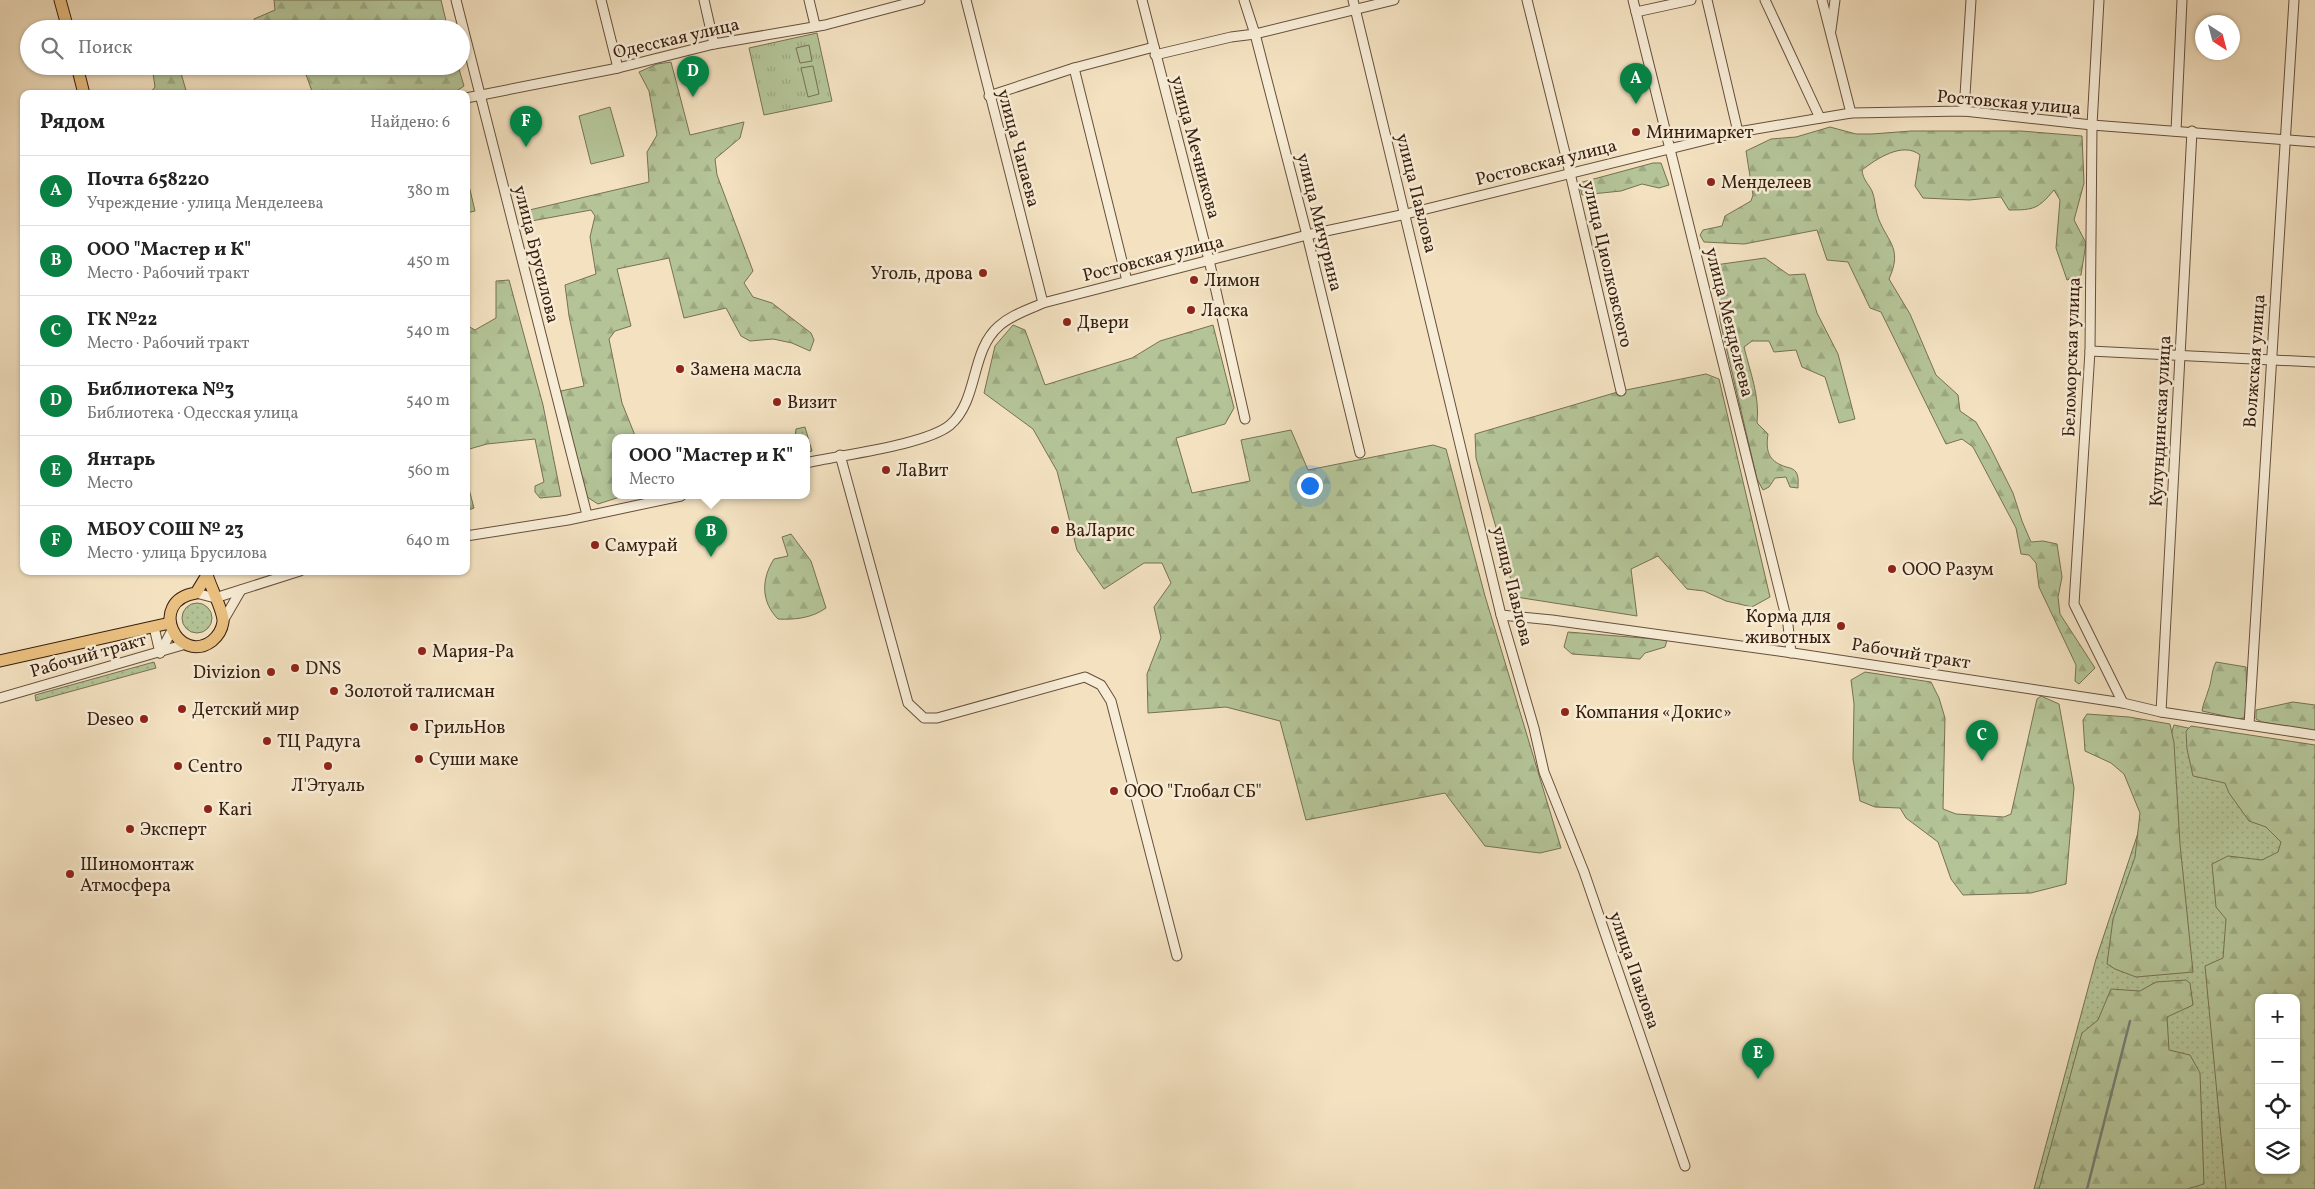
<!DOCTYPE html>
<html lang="ru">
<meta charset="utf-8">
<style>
body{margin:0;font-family:Vollkorn,serif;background:#f2f2f2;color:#222}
.controls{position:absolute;right:15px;bottom:15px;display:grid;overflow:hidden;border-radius:10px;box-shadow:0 1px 4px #0004}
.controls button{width:45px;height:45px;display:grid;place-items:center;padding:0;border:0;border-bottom:1px solid #e0e0e0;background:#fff;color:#222;font:25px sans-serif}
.compass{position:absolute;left:2195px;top:15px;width:45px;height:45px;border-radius:50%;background:#fff;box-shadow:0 1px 4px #0004;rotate:144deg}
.you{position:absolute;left:1309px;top:485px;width:18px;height:18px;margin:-12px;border:4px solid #fff;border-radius:50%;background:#1a73e8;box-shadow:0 0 0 8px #1a73e833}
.badge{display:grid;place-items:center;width:32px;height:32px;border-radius:50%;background:#0b8043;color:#fff;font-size:16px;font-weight:700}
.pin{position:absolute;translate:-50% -41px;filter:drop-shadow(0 1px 2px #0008)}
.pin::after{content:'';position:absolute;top:26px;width:18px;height:15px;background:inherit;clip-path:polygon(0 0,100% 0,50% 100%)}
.popup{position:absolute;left:612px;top:434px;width:198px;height:65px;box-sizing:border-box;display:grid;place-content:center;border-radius:10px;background:#fff;filter:drop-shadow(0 1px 4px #0005);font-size:16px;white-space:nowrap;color:#767676}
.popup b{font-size:19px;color:#222}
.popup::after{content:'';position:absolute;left:50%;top:100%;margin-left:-10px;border:10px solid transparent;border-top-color:#fff}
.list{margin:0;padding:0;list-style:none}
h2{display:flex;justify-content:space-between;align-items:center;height:65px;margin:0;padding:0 20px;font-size:21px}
h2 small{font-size:16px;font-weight:400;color:#767676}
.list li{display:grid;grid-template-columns:32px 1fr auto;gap:15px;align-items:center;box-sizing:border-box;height:70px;padding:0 20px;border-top:1px solid #e0e0e0}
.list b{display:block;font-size:19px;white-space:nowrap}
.list p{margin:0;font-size:16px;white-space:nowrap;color:#767676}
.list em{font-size:16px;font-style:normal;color:#767676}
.icon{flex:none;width:28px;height:28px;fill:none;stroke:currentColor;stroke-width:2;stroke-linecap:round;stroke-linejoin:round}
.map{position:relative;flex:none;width:2315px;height:1189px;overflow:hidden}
.search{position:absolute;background:#fff;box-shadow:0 1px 4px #0004;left:20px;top:20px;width:450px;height:55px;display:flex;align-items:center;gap:12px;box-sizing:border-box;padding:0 18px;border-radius:28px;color:#767676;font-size:19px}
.panel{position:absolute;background:#fff;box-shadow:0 1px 4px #0004;left:20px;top:90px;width:450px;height:485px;border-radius:10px}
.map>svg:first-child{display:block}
.grass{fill:url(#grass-dots);stroke:#767153;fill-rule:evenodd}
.forest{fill:url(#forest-firs);stroke:#767153;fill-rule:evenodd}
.park{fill:url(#park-tufts);stroke:#767153}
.pitch{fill:#b4c497;stroke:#767153}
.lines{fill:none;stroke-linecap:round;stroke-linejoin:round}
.stream{stroke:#757d76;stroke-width:2.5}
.minor-casing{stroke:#674f3b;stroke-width:11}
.major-casing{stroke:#381e0f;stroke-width:13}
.minor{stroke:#f7ecd6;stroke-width:9}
.major{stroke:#eac080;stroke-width:11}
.poi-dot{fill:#8f2418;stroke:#f7ecd6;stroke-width:2}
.labels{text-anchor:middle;stroke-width:5;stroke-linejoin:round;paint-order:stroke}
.street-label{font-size:18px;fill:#381e0f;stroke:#f7ecd6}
.poi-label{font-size:18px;fill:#381e0f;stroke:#f7ecd6;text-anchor:start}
</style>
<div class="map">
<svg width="2315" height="1189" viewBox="0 0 2315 1189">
<defs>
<pattern id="grass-dots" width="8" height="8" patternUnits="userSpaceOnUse" patternTransform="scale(1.25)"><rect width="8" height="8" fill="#b4c497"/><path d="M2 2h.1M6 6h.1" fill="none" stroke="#9ca881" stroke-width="1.8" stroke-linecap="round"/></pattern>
<pattern id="forest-firs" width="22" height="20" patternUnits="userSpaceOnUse" patternTransform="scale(1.25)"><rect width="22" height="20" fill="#b4c497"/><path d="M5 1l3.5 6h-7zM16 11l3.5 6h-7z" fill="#9ca881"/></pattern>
<pattern id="park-tufts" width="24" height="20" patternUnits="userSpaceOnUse" patternTransform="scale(1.25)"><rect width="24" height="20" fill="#b4c497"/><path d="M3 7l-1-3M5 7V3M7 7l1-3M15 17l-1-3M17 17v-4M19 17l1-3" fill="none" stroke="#9ca881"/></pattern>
</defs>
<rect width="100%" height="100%" fill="#f3e1c0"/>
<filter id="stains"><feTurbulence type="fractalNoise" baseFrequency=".004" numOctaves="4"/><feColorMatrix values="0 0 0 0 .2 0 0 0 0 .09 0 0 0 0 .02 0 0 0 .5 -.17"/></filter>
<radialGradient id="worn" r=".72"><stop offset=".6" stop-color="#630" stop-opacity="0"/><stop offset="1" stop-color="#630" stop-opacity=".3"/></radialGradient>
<g class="grass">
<path d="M 805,427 L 812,451 L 806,453 L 806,438 L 795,438 L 796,429 Z"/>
<circle cx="197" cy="618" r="15"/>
<path d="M 154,662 L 156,668 L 36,701 L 35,695 Z"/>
<path d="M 2174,725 L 2315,755 L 2315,1189 L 2034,1189 L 2096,959 ZM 2259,998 L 2296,998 L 2296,1170 L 2259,1170 Z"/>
</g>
<g class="forest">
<path d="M 274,0 L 441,0 L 448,29 L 256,29 L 254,19 L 275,10 Z"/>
<path d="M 671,62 L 690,135 L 744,122 L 740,138 L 715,159 L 717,175 L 753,271 L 744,283 L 753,297 L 772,303 L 811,333 L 814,340 L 810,351 L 792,343 L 773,339 L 750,341 L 741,336 L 726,308 L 684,318 L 669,258 L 617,269 L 631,326 L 615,331 L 609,339 L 622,403 L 636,438 L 616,438 L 616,496 L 623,496 L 598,504 L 587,497 L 561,399 L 561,391 L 584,386 L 569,316 L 565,285 L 596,274 L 590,237 L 595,216 L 591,210 L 526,222 L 525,211 L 649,182 L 647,152 L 657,135 L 649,91 L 639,72 L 657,64 Z"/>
<path d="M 152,66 L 179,66 L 187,94 L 149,94 L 155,87 Z"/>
<path d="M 299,66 L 458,66 L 464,86 L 452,94 L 313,94 L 304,69 Z"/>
<path d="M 1830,127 L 1856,134 L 1872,134 L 1911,131 L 2021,131 L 2082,136 L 2084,183 L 2074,220 L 2086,243 L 2081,275 L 2067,280 L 2056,248 L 2060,200 L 2054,190 C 2038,209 2034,210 2009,210 L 2001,197 L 1969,200 L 1923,198 L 1915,186 L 1920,155 C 1903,141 1876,159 1862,170 C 1863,180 1868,183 1872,191 C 1875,198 1875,206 1877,214 C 1885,241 1904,246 1889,279 L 1910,314 L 1936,375 L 1958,395 L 1960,411 L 1976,422 L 1989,445 L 2013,493 L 2022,521 L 2031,542 L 2043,541 L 2057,544 L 2062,577 L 2058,597 L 2060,614 L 2095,668 L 2079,684 L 2075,681 L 2076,665 L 2039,587 L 2036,563 L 2029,555 L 2021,554 L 2016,528 L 1973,447 L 1962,439 L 1946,444 L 1881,312 L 1870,308 L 1848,262 L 1827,260 L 1817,230 L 1744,244 L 1704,242 L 1700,235 L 1703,230 L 1722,226 L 1725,216 L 1751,201 L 1753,195 L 1746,151 L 1771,139 L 1796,137 Z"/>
<path d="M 1653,163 L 1661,163 L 1669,185 L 1659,188 L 1642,184 L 1621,191 L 1582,195 L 1579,183 Z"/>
<path d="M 1765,258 L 1789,275 L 1805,274 L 1817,313 L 1838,354 L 1855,419 L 1839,423 L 1825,377 L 1802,367 L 1796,350 L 1774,352 L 1769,341 L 1752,341 L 1744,347 C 1750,372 1760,396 1757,423 L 1768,434 C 1766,448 1767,459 1781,465 C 1787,468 1792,467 1796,472 C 1799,477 1798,483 1798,488 L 1790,487 L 1786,477 L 1775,478 L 1769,487 L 1763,490 L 1757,479 L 1720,321 L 1718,296 L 1712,275 L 1715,265 Z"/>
<path d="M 509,280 L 543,405 L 561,496 L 540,498 L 535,492 L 535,486 L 544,482 L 535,439 L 487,444 L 466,450 L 466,325 L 475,330 L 496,318 L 496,281 Z"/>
<path d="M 1013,325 L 1025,330 L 1045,385 L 1132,358 L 1160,341 L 1213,325 L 1234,408 L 1225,424 L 1176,438 L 1192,493 L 1250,481 L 1241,440 L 1291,430 L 1308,470 L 1433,445 L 1446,449 L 1485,596 L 1561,848 L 1540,853 L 1485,846 L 1445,793 L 1306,820 L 1280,721 L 1226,707 L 1148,713 L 1147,674 L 1161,638 L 1154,607 L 1171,583 L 1162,563 L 1144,563 L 1104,589 L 1077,550 L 1057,471 L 1033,429 L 984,393 L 995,346 Z"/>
<path d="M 1706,374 L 1719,379 L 1770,597 L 1752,607 L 1726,601 L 1704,591 L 1687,589 L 1658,556 L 1631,569 L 1637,616 L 1516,597 L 1476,458 L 1475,434 L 1621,391 Z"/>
<path d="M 466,478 L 474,508 L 466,511 Z"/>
<path d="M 791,534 L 811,561 L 826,608 C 812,618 795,620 778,619 C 761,602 761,579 774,559 L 788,556 L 782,537 Z"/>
<path d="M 1568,632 L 1667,640 L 1665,647 L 1645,653 L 1640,659 L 1572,654 L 1564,647 Z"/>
<path d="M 2216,662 L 2246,667 L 2247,701 L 2244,718 L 2238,719 L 2202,711 C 2203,703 2206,699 2208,691 C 2212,681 2211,672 2216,662 Z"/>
<path d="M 1865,672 L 1931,682 L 1939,698 L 1945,718 L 1943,809 L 1956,814 L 2004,817 L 2011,814 L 2037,699 L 2041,696 L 2059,704 L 2074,788 L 2066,884 L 2031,893 L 1963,895 L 1951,879 L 1938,842 L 1906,818 L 1900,808 L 1875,807 L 1860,801 L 1853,759 L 1854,704 L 1851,680 Z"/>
<path d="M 2293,702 L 2315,705 L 2315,731 L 2262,722 L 2256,719 L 2256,710 Z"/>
<path d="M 2087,714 L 2129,717 L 2170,724 L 2174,743 L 2180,844 L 2193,972 L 2136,977 L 2115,969 L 2107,964 L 2113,919 L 2135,857 L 2140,813 L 2124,774 L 2111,763 L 2085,751 L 2083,720 Z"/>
<path d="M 2191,726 L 2315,745 L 2315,1189 L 2226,1189 L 2205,966 L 2223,958 L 2226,919 L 2216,907 L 2212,864 L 2228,856 L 2262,860 L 2278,852 L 2281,842 L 2266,827 L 2249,821 L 2229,793 L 2225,783 L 2193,776 L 2187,749 L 2186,731 ZM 2259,998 L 2296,998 L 2296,1170 L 2259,1170 Z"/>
<path d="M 2186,980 L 2190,983 L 2193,1005 L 2167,1017 L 2169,1050 L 2190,1055 L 2200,1073 L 2204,1184 L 2187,1189 L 2039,1189 L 2082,1033 L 2098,1020 L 2111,989 L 2140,991 L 2156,982 Z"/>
</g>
<path class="park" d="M 817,33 L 832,101 L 764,115 L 749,48 Z"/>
<g class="pitch">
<path d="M 809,45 L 812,61 L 800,63 L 796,48 Z"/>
<path d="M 813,66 L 819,94 L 808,97 L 801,68 Z"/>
<path d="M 610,107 L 624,156 L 591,164 L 579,116 Z"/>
<path d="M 466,173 L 475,211 L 466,213 Z"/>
</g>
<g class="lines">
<path class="stream" d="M 2087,1189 L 2130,1021"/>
<defs>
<g id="minor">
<path d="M 456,0 L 587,515"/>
<path d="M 601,0 L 618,68"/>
<path d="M 704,0 L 714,44"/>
<path d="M 809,0 L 815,25"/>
<path d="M 966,0 L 1043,303"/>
<path d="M 1142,0 L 1209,260 L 1245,419"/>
<path d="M 1244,0 L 1255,34 L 1307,235 L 1360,453"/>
<path d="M 1353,0 L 1501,615 L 1534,728 L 1544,772 L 1584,872 L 1685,1166"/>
<path d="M 1527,0 L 1570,173 L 1621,391"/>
<path d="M 1633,0 L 1788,625 L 1791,653"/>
<path d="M 1707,0 L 1738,132"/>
<path d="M 1765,0 L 1820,118"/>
<path d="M 1822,0 L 1851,113"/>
<path d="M 2099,0 L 2092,125 L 2090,351 L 2074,604 L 2123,703"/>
<path d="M 1636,12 L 1691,0"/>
<path d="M 1831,30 L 1835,0"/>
<path d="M 1155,55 L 1231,37 L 1255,34 L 1394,0"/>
<path d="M 1074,68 L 1127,281"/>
<path d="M 989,96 L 1074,68 L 1154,47"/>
<path d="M 466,98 L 618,68 L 714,44 L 825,25 L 920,0"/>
<path d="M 1964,111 L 1971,0"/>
<path d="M 2176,131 L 2182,0"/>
<path d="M 2090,351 L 2315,362"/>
<path d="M 840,455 L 908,703 L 924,718 L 937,718 L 1085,677 L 1101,685 L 1111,701 L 1177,956"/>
<path d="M 806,463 C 840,455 926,445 950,425 C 979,400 970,351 999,326 C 1011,315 1028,310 1043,303 L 1307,235 L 1406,214 L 1738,132 L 1851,113 L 1964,111 L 2092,125 L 2315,142"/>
<path d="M 466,536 L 568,520 L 681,496"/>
<path d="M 196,593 L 215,598 L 300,571"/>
<path d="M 1501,615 L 1552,620 L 1793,653 L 2123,703 L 2161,712 L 2315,735"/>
<path d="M 223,621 L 241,590"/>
<path d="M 154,627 L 160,653"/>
<path d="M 160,653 L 172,630"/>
<path d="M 0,698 L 186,644"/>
<path d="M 2161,712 L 2192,131"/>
<path d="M 2249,725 L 2294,0"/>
</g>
<g id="major">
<path d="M 60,0 L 68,29"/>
<path d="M 77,66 L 84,94"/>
<path d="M 206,571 C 209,585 224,611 223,622 C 222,629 218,636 212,641 C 178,666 146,601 196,593 L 207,575"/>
<path d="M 0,661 L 170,623"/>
</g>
</defs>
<use href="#minor" class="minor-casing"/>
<use href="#major" class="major-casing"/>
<use href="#minor" class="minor"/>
<use href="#major" class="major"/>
</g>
<g class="poi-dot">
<circle cx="1636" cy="132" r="5"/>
<circle cx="1711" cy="182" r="5"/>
<circle cx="983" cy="273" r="5"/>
<circle cx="1194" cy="280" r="5"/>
<circle cx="1191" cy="310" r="5"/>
<circle cx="1067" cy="322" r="5"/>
<circle cx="680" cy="369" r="5"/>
<circle cx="777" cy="402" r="5"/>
<circle cx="886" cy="470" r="5"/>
<circle cx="1055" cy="530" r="5"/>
<circle cx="595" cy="545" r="5"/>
<circle cx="1892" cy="569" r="5"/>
<circle cx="1841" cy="626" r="5"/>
<circle cx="422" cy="651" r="5"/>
<circle cx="295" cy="668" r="5"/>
<circle cx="271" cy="672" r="5"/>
<circle cx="334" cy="691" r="5"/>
<circle cx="182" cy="709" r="5"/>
<circle cx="1565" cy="712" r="5"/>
<circle cx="144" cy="719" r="5"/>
<circle cx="414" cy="727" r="5"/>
<circle cx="267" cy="741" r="5"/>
<circle cx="419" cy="759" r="5"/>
<circle cx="178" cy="766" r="5"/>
<circle cx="328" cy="766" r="5"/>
<circle cx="1114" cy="791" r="5"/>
<circle cx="208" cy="809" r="5"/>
<circle cx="130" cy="829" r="5"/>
<circle cx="70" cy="874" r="5"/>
</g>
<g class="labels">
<g class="street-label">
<text transform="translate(676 38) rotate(-13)" y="6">Одесская улица</text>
<text transform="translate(2009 102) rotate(5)" y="6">Ростовская улица</text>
<text transform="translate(1196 147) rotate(75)" y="6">улица Мечникова</text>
<text transform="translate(1019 148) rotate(75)" y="6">улица Чапаева</text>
<text transform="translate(1546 162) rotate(-14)" y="6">Ростовская улица</text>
<text transform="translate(1417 193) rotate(76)" y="6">улица Павлова</text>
<text transform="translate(1320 222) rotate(76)" y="6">улица Мичурина</text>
<text transform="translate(537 254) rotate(76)" y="6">улица Брусилова</text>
<text transform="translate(1153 258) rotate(-14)" y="6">Ростовская улица</text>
<text transform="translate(1608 264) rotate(77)" y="6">улица Циолковского</text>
<text transform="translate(1730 322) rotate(76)" y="6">улица Менделеева</text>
<text transform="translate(2071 357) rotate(-88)" y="6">Беломорская улица</text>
<text transform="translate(2254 361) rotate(-86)" y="6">Волжская улица</text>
<text transform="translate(2160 421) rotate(-87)" y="6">Кулундинская улица</text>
<text transform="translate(1513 586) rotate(76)" y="6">улица Павлова</text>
<text transform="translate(1911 653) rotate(9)" y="6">Рабочий тракт</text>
<text transform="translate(88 655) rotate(-16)" y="6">Рабочий тракт</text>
<text transform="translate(1635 970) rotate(71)" y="6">улица Павлова</text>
</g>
<g class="poi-label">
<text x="1646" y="138">Минимаркет</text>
<text x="1721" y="188">Менделеев</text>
<text x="973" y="279" text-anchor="end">Уголь, дрова</text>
<text x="1204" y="286">Лимон</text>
<text x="1201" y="316">Ласка</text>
<text x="1077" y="328">Двери</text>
<text x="690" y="375">Замена масла</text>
<text x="787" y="408">Визит</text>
<text x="896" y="476">ЛаВит</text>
<text x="1065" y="536">ВаЛарис</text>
<text x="605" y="551">Самурай</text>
<text x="1902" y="575">ООО Разум</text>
<text x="1831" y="622" text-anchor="end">Корма для<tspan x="1831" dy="21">животных</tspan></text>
<text x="432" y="657">Мария-Ра</text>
<text x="305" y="674">DNS</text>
<text x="261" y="678" text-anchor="end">Divizion</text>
<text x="344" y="697">Золотой талисман</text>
<text x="192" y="715">Детский мир</text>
<text x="1575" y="718">Компания «Докис»</text>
<text x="134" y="725" text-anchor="end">Deseo</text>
<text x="424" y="733">ГрильНов</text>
<text x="277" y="747">ТЦ Радуга</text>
<text x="429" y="765">Суши маке</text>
<text x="188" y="772">Centro</text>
<text x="328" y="791" text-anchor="middle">Л'Этуаль</text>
<text x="1124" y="797">ООО "Глобал СБ"</text>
<text x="218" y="815">Kari</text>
<text x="140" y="835">Эксперт</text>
<text x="80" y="870">Шиномонтаж<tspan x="80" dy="21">Атмосфера</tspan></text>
</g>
</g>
<rect width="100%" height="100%" filter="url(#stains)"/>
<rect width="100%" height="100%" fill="url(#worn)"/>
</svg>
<div class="controls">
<button>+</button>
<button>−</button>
<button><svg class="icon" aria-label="locate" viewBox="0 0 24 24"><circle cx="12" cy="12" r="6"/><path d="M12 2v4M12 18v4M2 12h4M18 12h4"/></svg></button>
<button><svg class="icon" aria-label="layers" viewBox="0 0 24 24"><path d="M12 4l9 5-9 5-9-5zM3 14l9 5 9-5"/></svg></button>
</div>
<svg class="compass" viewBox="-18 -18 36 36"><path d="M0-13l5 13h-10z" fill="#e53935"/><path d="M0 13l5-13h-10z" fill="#767676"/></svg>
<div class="you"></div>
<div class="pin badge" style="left:1636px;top:104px">A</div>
<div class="pin badge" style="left:711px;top:557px">B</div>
<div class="popup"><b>ООО &quot;Мастер и К&quot;</b>Место</div>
<div class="pin badge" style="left:1982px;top:761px">C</div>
<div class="pin badge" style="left:693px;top:97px">D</div>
<div class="pin badge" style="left:1758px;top:1079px">E</div>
<div class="pin badge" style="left:526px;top:147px">F</div>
<div class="search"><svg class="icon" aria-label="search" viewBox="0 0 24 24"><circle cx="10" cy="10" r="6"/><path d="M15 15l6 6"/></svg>Поиск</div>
<section class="panel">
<h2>Рядом<small>Найдено: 6</small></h2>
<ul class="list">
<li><span class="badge">A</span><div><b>Почта 658220</b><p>Учреждение · улица Менделеева</p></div><em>380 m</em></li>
<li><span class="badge">B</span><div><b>ООО &quot;Мастер и К&quot;</b><p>Место · Рабочий тракт</p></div><em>450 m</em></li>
<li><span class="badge">C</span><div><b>ГК №22</b><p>Место · Рабочий тракт</p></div><em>540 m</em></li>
<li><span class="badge">D</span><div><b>Библиотека №3</b><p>Библиотека · Одесская улица</p></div><em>540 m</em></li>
<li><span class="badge">E</span><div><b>Янтарь</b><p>Место</p></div><em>560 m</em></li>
<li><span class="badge">F</span><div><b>МБОУ СОШ № 23</b><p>Место · улица Брусилова</p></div><em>640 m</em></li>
</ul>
</section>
</div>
